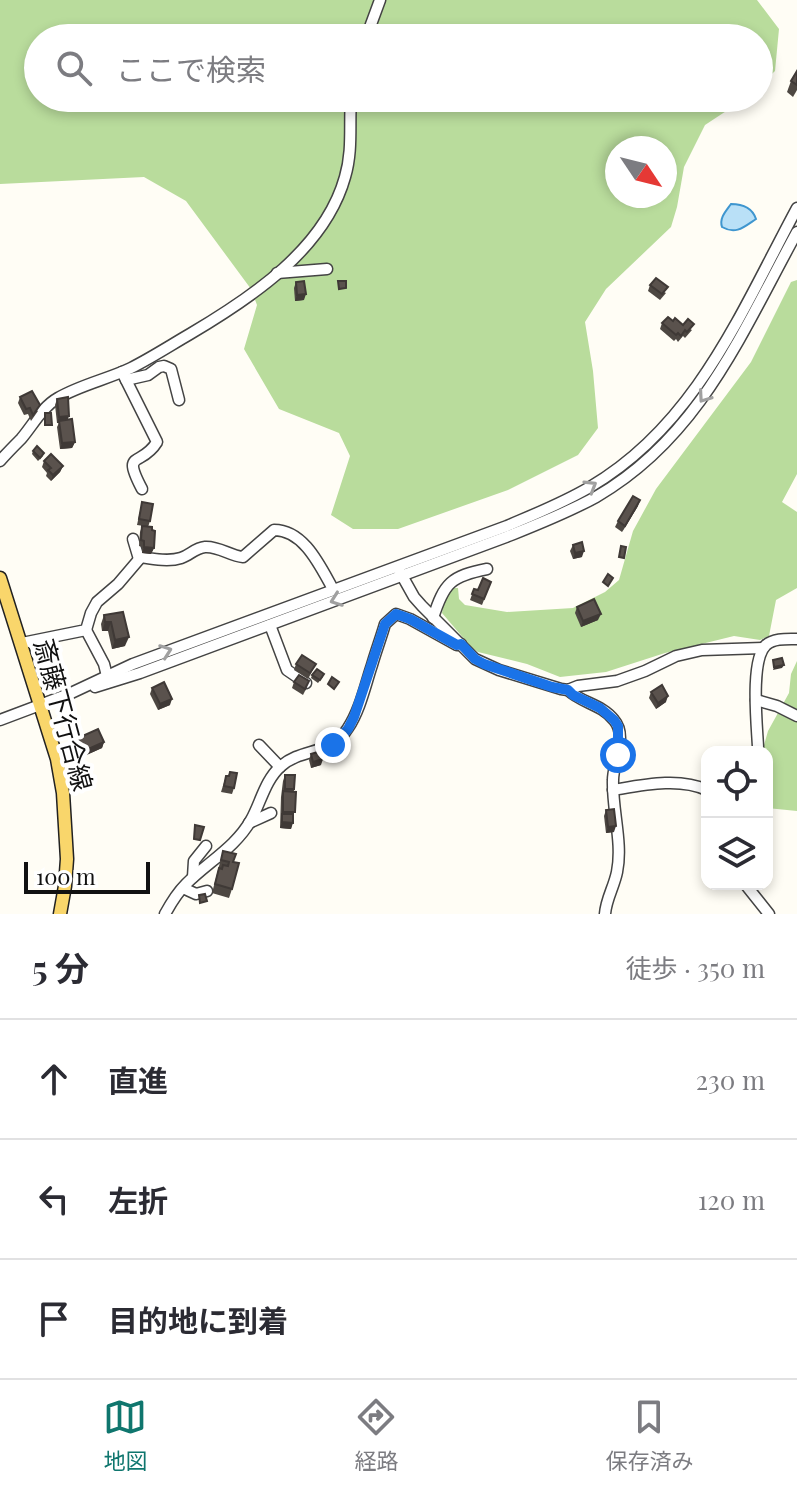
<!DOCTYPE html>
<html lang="ja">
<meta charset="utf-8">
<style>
body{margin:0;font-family:"Playfair Display","Noto Sans JP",serif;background:#f7f7f7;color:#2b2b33}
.controls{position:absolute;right:24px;bottom:24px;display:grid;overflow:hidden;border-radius:16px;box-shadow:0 4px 12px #0003}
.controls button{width:72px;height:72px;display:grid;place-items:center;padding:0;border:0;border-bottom:2px solid #e1e1e2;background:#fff;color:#2b2b33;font:40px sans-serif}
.compass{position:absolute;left:605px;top:136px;width:72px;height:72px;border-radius:50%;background:#fff;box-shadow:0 4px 12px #0003;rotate:125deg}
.scale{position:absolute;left:24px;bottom:20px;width:126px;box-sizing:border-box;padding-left:8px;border:4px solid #111;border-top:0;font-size:22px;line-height:28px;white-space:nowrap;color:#111;-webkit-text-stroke:6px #fff;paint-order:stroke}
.stop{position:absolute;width:24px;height:24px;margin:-18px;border:6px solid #1a73e8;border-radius:50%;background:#fff}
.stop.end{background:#1a73e8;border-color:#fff;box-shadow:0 2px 8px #0008}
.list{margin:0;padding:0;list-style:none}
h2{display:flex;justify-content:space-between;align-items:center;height:104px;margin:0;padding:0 32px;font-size:34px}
h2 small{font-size:26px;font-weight:400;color:#7c7c81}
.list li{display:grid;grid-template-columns:52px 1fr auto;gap:24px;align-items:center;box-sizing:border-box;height:120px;padding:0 32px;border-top:2px solid #e1e1e2}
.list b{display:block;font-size:30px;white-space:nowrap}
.list em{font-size:26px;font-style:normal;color:#7c7c81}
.icon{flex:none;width:44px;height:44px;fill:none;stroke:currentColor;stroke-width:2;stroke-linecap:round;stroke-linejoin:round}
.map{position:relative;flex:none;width:797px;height:914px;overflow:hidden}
.search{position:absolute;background:#fff;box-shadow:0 4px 12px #0003;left:24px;right:24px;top:24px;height:88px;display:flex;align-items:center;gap:20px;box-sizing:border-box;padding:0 28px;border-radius:44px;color:#7c7c81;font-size:30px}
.sheet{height:464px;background:#fff}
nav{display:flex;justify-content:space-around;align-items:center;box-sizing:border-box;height:112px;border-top:2px solid #e1e1e2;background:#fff;font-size:22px;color:#7c7c81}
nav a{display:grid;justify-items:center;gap:4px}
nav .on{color:#0f766e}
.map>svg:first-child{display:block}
.forest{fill:#b9dc9c;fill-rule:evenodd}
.water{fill:#b9e0f7;stroke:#3f96cf;stroke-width:2}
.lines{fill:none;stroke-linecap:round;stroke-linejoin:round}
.minor-casing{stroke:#444;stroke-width:13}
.major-casing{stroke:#222;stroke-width:15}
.minor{stroke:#fff;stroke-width:10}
.major{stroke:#f9d66b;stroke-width:12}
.wall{fill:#4d4742}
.shaded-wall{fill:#3f3936}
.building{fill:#5a524d;stroke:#3f3936;stroke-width:2}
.oneway{stroke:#a0a0a0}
.route{stroke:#1a73e8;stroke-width:10}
.labels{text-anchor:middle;stroke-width:8;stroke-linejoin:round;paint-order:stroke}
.street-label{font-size:26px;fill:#111;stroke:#fff}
</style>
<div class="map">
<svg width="797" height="914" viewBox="0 0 797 914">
<rect width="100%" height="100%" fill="#fffdf5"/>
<g class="forest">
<path d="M 0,0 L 757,0 L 779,29 L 775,71 L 759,86 L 759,38 L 38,38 L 38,98 L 746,98 L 705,125 L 684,167 L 677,207 L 671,227 L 606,289 L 585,322 L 593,371 L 598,428 L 578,455 L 508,490 L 398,529 L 353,529 L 331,515 L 350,456 L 339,433 L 279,409 L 244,349 L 257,305 L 251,289 L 186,201 L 144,177 L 0,184 ZM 617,148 L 665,148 L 665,196 L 617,196 Z"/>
<path d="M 797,280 L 797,474 L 782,502 L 797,512 L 797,588 L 776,600 L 769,636 L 760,640 L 734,636 L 665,653 L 606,672 L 560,677 L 527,664 L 478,652 L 471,647 L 442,613 L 444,600 L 452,588 L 458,588 L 459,599 L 465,605 L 507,612 L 573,608 L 605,592 L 619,580 L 633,531 L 656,489 L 751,362 L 791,282 Z"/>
<path d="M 797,661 L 797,811 L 767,808 L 767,752 L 762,752 L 768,731 L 789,693 L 791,674 Z"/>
</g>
<path class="water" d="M 731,204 C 742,204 752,207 756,219 C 744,227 736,235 722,227 C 719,218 726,211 731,204 Z"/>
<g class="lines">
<defs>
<g id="minor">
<path d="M 366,38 L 380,0"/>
<path d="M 277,273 L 327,269"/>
<path d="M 122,372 L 157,442 C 141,468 121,449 142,489"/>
<path d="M 126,380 L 148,375 L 159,367 L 164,366 L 171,369 L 179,400"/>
<path d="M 0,461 C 7,453 14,446 21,439 C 33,425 42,407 58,398 C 80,385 108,379 131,368 C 151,358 171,345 190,334 C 251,298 325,249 345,177 C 353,150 349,125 351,98"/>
<path d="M 133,539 L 139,559"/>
<path d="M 400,572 L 414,597 L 422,606 L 475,659 L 499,670 L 561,689 L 568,690 L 578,686 L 617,681 L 645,671 L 676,656 L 702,650 L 763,648"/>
<path d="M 433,618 C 444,583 451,576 487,569"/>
<path d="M 270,625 L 287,670 L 306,683"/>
<path d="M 86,630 L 104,664 L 107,676"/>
<path d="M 22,643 L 86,630 L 91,613 L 97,602 L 118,584 L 141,557 C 153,559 169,562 181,558 C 190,555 195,548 205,547 C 219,546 230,556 243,557 L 274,530 C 304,530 320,566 333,589"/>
<path d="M 95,687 L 140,673 L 506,537 C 536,525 567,513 596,497 C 700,437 742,332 797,232"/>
<path d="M 568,690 C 581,703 602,704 614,720 C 628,736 613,762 613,780 C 612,810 623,843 617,872 C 614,887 606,899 605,914"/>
<path d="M 756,700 L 777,706 L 797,716"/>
<path d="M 0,720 L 69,694 L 133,664 L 507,526 C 535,514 563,503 590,487 C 696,425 741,312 797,208"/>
<path d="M 259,745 L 280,767"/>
<path d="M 756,752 L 758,747 C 757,725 750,660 766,645 C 774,638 787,639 797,639"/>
<path d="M 613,790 C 643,785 679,777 707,790"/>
<path d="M 249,823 L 271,813"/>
<path d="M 193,877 L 194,861 L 206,846"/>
<path d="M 745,884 L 769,914"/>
<path d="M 183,888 L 196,894 L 207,891"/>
<path d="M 165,914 C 171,903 177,893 186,884 C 208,862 236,847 251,820 C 261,802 265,780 281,766 C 303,747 331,756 348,728 C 360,710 365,686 372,665 C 376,651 381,638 385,624 L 396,614 L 410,619 L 457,645 L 461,644"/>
</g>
<path id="major" d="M 0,578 L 57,759 L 63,793 L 67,859 L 65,886 L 60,914"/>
</defs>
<use href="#minor" class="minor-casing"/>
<use href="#major" class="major-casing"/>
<use href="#minor" class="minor"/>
<use href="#major" class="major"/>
</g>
<g class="wall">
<path d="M 797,71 L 797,90 L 793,97 L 787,92 L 791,81 Z"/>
<path d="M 296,282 L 304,300 L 295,301 L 294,288 Z"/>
<path d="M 650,285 L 666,293 L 660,300 L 648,291 Z"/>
<path d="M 673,321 L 692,330 L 685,338 L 683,336 L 678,342 L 676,339 L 674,341 L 660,329 L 662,323 Z"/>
<path d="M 20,397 L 38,411 L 31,421 L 28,414 L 24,415 L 18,403 Z"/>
<path d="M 57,399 L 68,419 L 75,442 L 72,448 L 60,449 L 57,427 L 59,423 L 57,423 L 55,405 Z"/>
<path d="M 33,451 L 43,456 L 38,461 L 32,454 Z"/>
<path d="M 44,461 L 63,466 L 60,472 L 51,481 L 46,476 L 47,473 L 42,467 Z"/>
<path d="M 142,502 L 150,521 L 148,527 L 154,548 L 151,554 L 142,553 L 142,547 L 139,546 L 140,532 L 142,526 L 144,526 L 137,525 Z"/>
<path d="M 638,506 L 622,532 L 615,527 L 618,521 Z"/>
<path d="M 573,545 L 582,557 L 573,559 L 570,551 Z"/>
<path d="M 491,582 L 482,605 L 470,600 L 474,589 L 478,590 Z"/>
<path d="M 577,607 L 598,620 L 581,627 L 575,613 Z"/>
<path d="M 123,612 L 125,646 L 112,649 L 108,631 L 102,631 L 101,624 L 104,615 Z"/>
<path d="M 296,664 L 316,664 L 308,679 L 294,670 Z"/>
<path d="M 312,675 L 323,677 L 318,683 L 311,678 Z"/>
<path d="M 294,682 L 307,687 L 303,695 L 292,688 Z"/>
<path d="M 152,688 L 170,705 L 158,710 L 150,694 Z"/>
<path d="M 651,692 L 666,702 L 656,709 L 649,698 Z"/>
<path d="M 78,738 L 104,742 L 102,748 L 82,757 L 76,744 Z"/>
<path d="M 311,754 L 321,765 L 311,768 L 309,760 Z"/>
<path d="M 230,772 L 234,788 L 232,794 L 221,792 L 226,776 L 228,776 Z"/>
<path d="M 285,775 L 294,789 L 293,818 L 291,829 L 280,828 L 281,797 L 283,781 Z"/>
<path d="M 606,810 L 614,832 L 606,833 L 604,816 Z"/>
<path d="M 223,851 L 233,862 L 232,889 L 229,898 L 212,893 Z"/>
</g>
<g class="shaded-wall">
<path d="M 306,294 L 304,300 L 295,301 L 297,295 Z"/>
<path d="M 69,416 L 67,422 L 59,421 L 59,423 L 57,423 L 59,417 Z"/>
<path d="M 75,442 L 72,448 L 60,449 L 62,443 Z"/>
<path d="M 63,466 L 60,472 L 51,481 L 53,475 Z"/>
<path d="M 640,500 L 638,506 L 622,532 L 625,526 Z"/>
<path d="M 144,547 L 154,548 L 151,554 L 142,553 Z"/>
<path d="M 584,551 L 582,557 L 573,559 L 575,553 Z"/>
<path d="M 601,614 L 598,620 L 581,627 L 583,621 Z"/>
<path d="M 105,622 L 111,622 L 108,631 L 102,631 Z"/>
<path d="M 129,637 L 125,646 L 112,649 L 115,640 Z"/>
<path d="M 784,665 L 782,668 L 773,670 L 774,667 Z"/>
<path d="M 668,696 L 666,702 L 656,709 L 658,703 Z"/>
<path d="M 172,699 L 170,705 L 158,710 L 160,704 Z"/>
<path d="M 104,742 L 102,748 L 82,757 L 84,751 Z"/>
<path d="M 323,759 L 321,765 L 311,768 L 313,762 Z"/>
<path d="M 282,822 L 293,823 L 291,829 L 280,828 Z"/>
<path d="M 616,826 L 614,832 L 606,833 L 608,827 Z"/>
</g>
<g class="building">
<path d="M 797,71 L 797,85 L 791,81 Z"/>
<path d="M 656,278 L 668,287 L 662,294 L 650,285 Z"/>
<path d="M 304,281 L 306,294 L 297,295 L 296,282 Z"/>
<path d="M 338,281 L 346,281 L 346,288 L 339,289 Z"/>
<path d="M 668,317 L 673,321 L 675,318 L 683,325 L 688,319 L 694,324 L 687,332 L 685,330 L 681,336 L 678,333 L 676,335 L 662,323 Z"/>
<path d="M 32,391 L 40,405 L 33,415 L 30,408 L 26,409 L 20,397 Z"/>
<path d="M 68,397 L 69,416 L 59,417 L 57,399 Z"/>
<path d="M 45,413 L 51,413 L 52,425 L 45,425 Z"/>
<path d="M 72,419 L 75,442 L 62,443 L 59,421 Z"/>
<path d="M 37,446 L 44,453 L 40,458 L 33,451 Z"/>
<path d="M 51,454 L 63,466 L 53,475 L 48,470 L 51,468 L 44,461 Z"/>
<path d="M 633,496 L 640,500 L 625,526 L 618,521 Z"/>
<path d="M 142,502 L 153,504 L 150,521 L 139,519 Z"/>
<path d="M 142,526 L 152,527 L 152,530 L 155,531 L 154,548 L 144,547 L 144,541 L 141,540 Z"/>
<path d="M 582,542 L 584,551 L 575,553 L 573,545 Z"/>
<path d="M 621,546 L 626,547 L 624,558 L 619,557 Z"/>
<path d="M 608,574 L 613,578 L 608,586 L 603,582 Z"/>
<path d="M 483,578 L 491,582 L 484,599 L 472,594 L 474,589 L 478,590 Z"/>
<path d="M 594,599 L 601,614 L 583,621 L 577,607 Z"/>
<path d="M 123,612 L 129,637 L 115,640 L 111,622 L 105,622 L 104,615 Z"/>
<path d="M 302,655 L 316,664 L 310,673 L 296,664 Z"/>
<path d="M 782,658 L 784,665 L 774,667 L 773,660 Z"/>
<path d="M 317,669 L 324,674 L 320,680 L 312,675 Z"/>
<path d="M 299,675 L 309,681 L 305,689 L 294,682 Z"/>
<path d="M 332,677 L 339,682 L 334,689 L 328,684 Z"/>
<path d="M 164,682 L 172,699 L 160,704 L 152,688 Z"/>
<path d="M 662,685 L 668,696 L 658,703 L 651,692 Z"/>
<path d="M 98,729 L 104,742 L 84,751 L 78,738 Z"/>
<path d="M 321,751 L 323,759 L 313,762 L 311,754 Z"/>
<path d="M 230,772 L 237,773 L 234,788 L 224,786 L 226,776 L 229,776 Z"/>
<path d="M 285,775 L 295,775 L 294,789 L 285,789 Z"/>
<path d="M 283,791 L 296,792 L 295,812 L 283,812 Z"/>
<path d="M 614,809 L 616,826 L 608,827 L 606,810 Z"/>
<path d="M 282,814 L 293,814 L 293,823 L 282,822 Z"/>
<path d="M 195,825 L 204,827 L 200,840 L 194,839 Z"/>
<path d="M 223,851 L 236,854 L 233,862 L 239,863 L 232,889 L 215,884 L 219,868 L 222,869 L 223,865 L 228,866 L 229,862 L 221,860 Z"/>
<path d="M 205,894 L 207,901 L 200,903 L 199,895 Z"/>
</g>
<defs><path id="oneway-chevron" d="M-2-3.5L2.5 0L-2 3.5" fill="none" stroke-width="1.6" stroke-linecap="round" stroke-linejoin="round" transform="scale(2)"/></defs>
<g class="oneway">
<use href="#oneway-chevron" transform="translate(704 397) rotate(125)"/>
<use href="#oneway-chevron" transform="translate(591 486) rotate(-31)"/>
<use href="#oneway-chevron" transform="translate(336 600) rotate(160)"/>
<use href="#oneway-chevron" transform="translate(166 651) rotate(-20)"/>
</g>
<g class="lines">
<path class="route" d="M 333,745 L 348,729 L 354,717 L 385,624 L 396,614 L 410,619 L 457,645 L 461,644 L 475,659 L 484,664 L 552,687 L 568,690 L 573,695 L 600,708 L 614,720 L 618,726 L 618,755"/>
</g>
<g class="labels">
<g class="street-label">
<text transform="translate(63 715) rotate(75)" y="9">斎藤下行合線</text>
</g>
</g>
</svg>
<div class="controls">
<button><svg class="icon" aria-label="locate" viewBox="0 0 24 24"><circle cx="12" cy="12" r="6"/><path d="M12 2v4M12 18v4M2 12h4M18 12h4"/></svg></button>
<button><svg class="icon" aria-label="layers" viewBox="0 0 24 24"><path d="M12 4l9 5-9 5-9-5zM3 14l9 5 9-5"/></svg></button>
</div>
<svg class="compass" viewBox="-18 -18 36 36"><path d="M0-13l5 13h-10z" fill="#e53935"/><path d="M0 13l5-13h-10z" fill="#7c7c81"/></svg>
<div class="scale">100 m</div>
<div class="stop" style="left:618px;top:755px"></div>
<div class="stop end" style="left:333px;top:745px"></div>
<div class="search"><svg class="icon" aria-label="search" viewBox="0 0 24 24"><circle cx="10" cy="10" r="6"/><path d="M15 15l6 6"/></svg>ここで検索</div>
</div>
<section class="sheet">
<h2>5 分<small>徒歩 · 350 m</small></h2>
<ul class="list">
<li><svg class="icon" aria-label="ahead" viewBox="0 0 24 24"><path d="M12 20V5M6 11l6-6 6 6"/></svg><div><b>直進</b></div><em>230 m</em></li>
<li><svg class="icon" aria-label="left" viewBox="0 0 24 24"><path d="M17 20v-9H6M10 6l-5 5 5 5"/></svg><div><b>左折</b></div><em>120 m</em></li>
<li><svg class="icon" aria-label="arrive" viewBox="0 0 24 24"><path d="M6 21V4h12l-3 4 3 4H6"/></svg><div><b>目的地に到着</b></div></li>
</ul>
</section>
<nav>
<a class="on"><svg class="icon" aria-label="map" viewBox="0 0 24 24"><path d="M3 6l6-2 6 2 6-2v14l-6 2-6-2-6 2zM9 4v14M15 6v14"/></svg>地図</a>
<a><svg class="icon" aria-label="directions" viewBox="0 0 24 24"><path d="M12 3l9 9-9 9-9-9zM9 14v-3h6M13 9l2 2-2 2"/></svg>経路</a>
<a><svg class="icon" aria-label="saved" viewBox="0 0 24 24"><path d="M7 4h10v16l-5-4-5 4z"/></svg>保存済み</a>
</nav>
